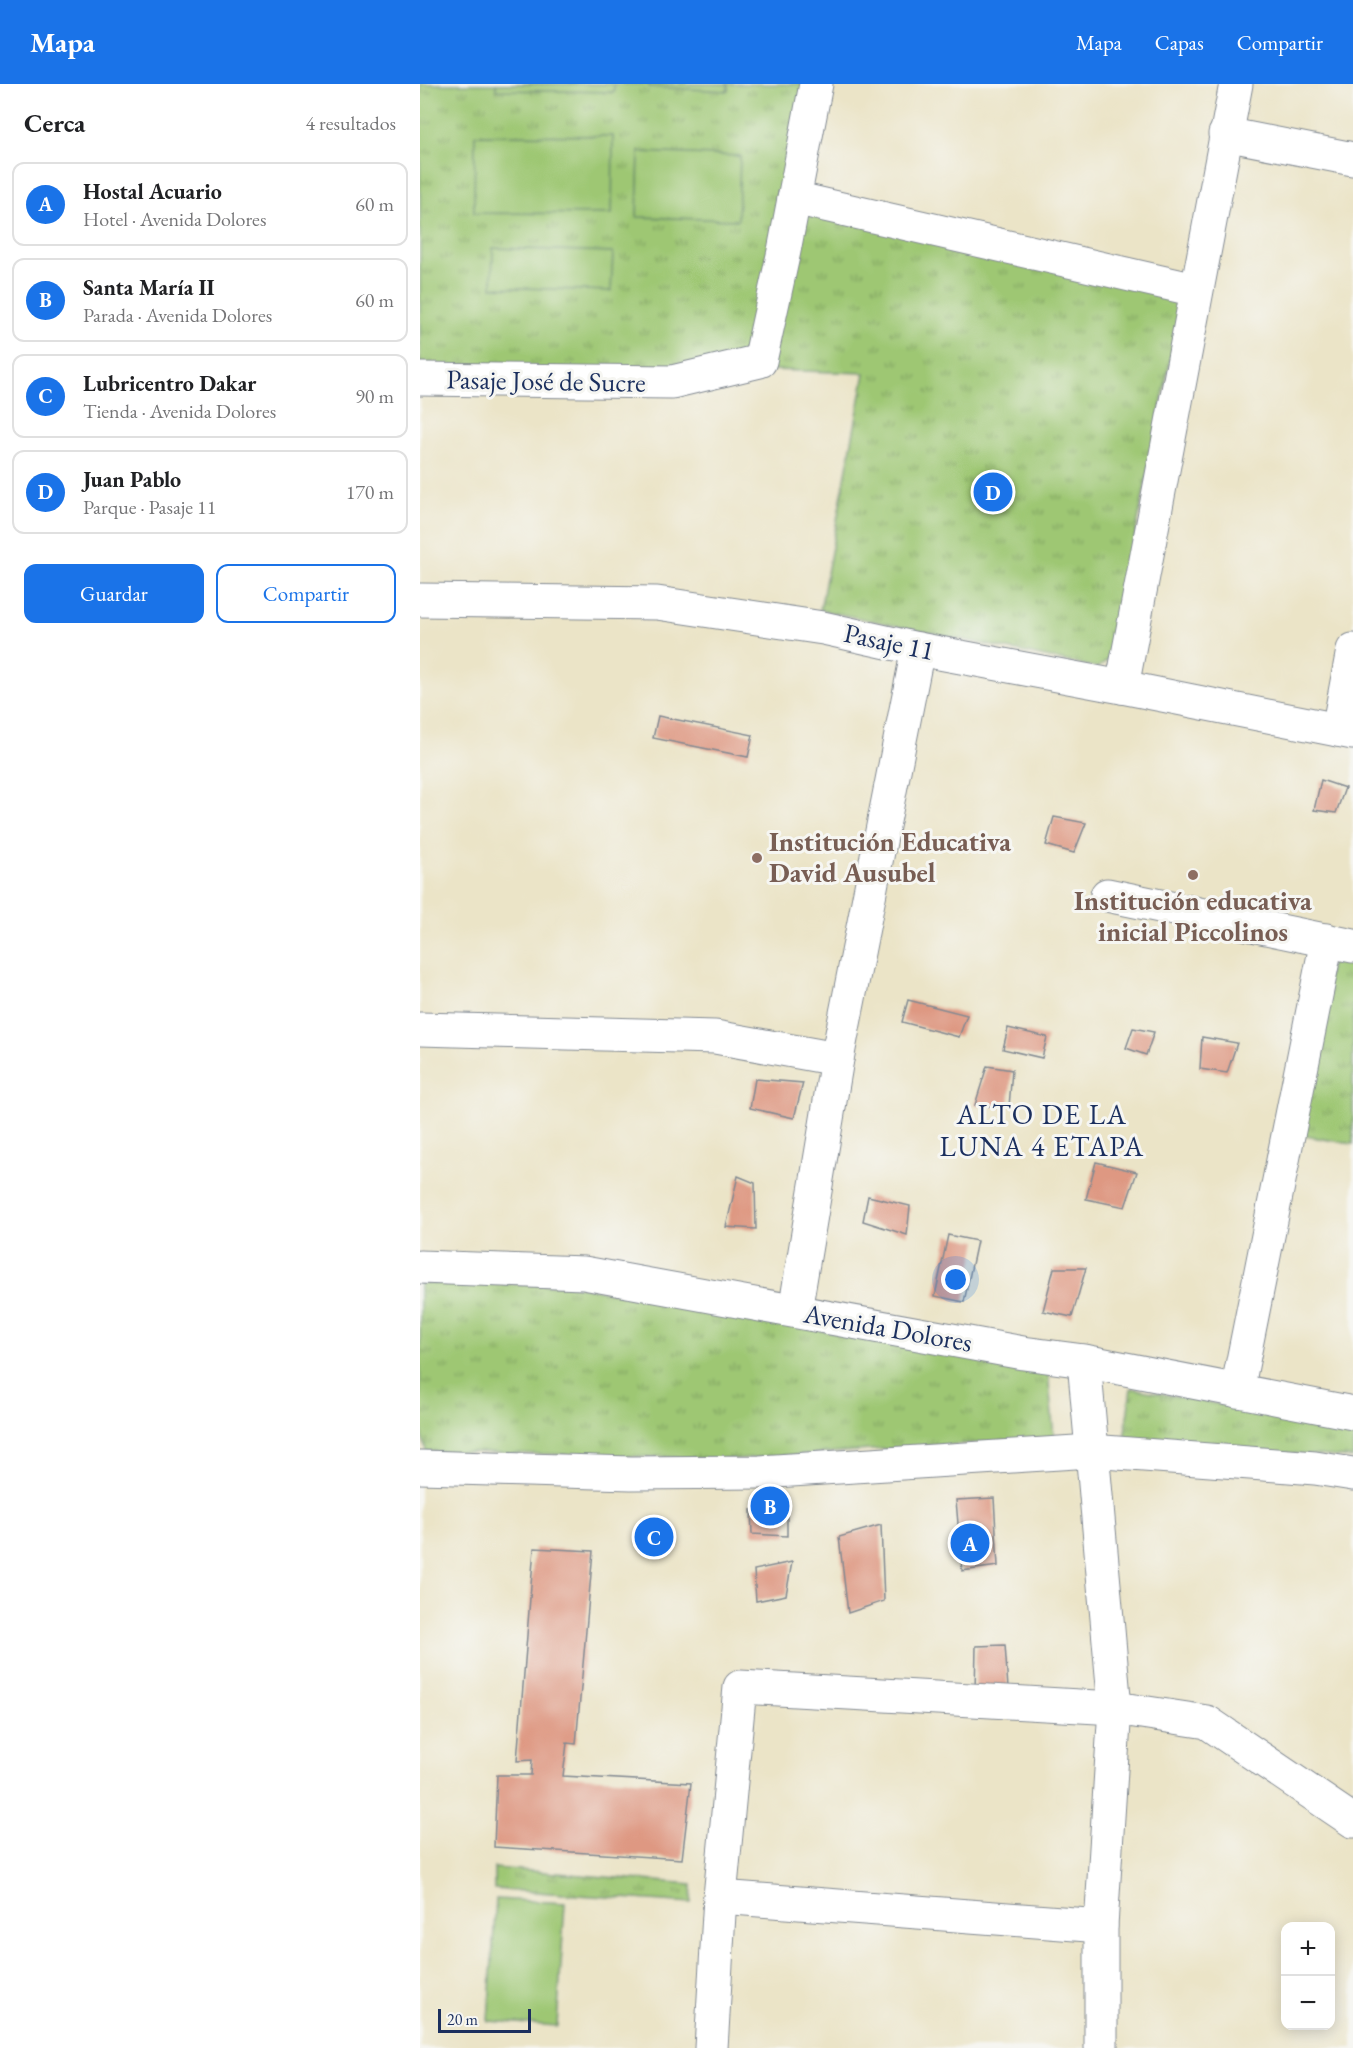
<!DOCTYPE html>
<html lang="es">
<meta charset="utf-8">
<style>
body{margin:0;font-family:"EB Garamond",serif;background:#f2f2f2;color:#202124}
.controls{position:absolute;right:18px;bottom:18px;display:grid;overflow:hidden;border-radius:12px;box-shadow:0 3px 15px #0003}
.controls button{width:54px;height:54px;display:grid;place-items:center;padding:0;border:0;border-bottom:2px solid #e0e0e0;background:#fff;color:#202124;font:30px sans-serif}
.scale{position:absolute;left:18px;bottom:15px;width:93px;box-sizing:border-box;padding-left:6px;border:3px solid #1b2f5e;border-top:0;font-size:16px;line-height:21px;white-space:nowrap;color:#1b2f5e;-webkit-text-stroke:4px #f6f6f2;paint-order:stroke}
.you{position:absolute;left:536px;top:1196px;width:21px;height:21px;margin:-15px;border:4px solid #fff;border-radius:50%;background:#1a73e8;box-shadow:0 0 0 9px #1a73e833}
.badge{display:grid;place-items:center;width:39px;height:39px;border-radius:50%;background:#1a73e8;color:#fff;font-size:20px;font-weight:700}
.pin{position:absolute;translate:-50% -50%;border:3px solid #fff;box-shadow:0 2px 6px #0006}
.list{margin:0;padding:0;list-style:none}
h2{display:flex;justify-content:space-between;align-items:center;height:78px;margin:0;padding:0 24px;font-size:26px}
h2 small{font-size:20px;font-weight:400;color:#757577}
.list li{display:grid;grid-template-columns:39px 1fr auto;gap:18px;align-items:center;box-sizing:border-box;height:84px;margin:0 12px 12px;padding:0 12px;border:2px solid #e0e0e0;border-radius:12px}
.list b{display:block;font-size:22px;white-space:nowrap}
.list p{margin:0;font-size:20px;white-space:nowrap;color:#757577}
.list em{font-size:20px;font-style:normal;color:#757577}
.actions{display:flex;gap:12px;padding:18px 24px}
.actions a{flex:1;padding:14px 0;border:2px solid #1a73e8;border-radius:12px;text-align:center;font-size:21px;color:#1a73e8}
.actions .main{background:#1a73e8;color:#fff}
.map{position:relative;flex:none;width:933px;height:1964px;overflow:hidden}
header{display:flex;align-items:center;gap:36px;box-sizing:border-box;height:84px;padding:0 30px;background:#1a73e8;color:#fff}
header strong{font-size:28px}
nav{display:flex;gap:33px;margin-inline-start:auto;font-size:21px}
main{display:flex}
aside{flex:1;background:#fff}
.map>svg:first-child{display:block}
.grass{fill:url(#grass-tufts);stroke:#5c7b68;stroke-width:1.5}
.garden{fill:#9ec773;stroke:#5c7b68;stroke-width:1.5}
.building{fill:#de9882}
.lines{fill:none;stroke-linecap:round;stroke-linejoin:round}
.street-casing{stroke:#838a92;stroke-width:35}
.secondary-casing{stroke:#838a92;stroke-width:35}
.street{stroke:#fff;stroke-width:33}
.secondary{stroke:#fff;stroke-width:33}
.education-dot{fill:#8d6e63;stroke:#f6f6f2;stroke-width:2}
.labels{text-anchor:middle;stroke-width:6;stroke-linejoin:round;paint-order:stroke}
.street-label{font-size:27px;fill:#1b2f5e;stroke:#f6f6f2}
.education-label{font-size:27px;font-weight:bold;fill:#785e54;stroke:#f6f6f2;text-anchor:start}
.neighbourhood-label{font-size:28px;letter-spacing:1.5px;fill:#1b2f5e;stroke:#f6f6f2}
</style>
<header>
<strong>Mapa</strong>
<nav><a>Mapa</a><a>Capas</a><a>Compartir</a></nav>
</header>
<main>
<aside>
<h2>Cerca<small>4 resultados</small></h2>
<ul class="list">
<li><span class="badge">A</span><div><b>Hostal Acuario</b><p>Hotel · Avenida Dolores</p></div><em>60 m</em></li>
<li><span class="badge">B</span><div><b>Santa María II</b><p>Parada · Avenida Dolores</p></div><em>60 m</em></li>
<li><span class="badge">C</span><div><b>Lubricentro Dakar</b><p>Tienda · Avenida Dolores</p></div><em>90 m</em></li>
<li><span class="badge">D</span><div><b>Juan Pablo</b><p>Parque · Pasaje 11</p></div><em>170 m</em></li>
</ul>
<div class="actions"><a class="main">Guardar</a><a>Compartir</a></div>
</aside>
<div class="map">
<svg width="933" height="1964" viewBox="0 0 933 1964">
<defs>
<pattern id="grass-tufts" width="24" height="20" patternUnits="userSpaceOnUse" patternTransform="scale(1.5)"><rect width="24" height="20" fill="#9ec773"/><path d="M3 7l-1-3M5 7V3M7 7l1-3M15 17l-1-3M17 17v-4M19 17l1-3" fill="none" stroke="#80a262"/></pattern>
</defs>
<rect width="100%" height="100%" fill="#f6f6f2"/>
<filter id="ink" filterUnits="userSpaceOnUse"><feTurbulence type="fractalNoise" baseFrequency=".0167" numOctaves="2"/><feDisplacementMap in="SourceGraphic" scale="12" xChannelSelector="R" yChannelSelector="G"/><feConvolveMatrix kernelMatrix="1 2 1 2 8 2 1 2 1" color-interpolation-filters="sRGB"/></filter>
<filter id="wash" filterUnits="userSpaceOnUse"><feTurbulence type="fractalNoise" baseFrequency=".008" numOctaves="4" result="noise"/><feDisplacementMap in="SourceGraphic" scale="24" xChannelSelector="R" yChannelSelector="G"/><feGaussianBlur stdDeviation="1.35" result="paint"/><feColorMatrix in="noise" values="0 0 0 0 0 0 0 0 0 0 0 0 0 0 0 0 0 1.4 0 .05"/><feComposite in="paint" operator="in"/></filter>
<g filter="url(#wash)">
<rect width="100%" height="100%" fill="#ebe4c7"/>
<g class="grass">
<path d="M 0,0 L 396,0 L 371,119 L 763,211 L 691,573 L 678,584 L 400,526 L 445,289 L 351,286 L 0,289 Z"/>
<path d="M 912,872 L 933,876 L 933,1060 L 879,1051 Z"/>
<path d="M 0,1199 L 152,1201 L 628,1288 L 634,1354 L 315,1375 L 6,1367 L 0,1340 Z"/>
<path d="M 711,1304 L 933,1345 L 933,1374 L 704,1356 Z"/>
<path d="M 74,1784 L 272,1800 L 271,1819 L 74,1805 Z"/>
</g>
<g class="garden">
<path d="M 76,0 L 194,0 L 194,8 L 76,6 Z"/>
<path d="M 229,0 L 308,0 L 308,7 L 229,3 Z"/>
<path d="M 55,51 L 193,52 L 192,130 L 54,129 Z"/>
<path d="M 219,68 L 320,72 L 318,136 L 217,133 Z"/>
<path d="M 73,164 L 193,168 L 191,207 L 72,203 Z"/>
<path d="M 76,1815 L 145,1819 L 137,1942 L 68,1937 Z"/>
</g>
<g id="blocks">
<g class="building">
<path d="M 238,632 L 333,651 L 328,673 L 233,654 Z"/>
<path d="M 901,696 L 925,704 L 916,729 L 894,726 Z"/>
<path d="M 634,733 L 666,739 L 654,769 L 626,761 Z"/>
<path d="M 488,916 L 547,931 L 539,953 L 482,938 Z"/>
<path d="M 588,944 L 627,953 L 622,974 L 583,965 Z"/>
<path d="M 713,944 L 734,948 L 726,971 L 706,964 Z"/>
<path d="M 782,953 L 817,959 L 807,989 L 780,985 Z"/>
<path d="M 567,982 L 592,986 L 589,1023 L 555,1021 Z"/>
<path d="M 335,995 L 383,999 L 374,1034 L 330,1024 Z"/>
<path d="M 676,1078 L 717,1088 L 705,1123 L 666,1115 Z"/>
<path d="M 318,1092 L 335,1099 L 336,1145 L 306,1143 Z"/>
<path d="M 448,1112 L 490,1122 L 487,1151 L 443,1137 Z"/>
<path d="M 528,1151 L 557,1157 L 544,1218 L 515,1212 Z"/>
<path d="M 634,1184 L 666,1184 L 652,1233 L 623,1227 Z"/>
<path d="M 574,1414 L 578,1482 L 542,1487 L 536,1416 Z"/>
<path d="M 367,1420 L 367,1452 L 332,1450 L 331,1426 Z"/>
<path d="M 461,1441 L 464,1517 L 428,1529 L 419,1453 Z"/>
<path d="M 114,1464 L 173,1467 L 156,1660 L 147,1659 L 143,1692 L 271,1699 L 262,1775 L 74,1763 L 77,1691 L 111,1691 L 112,1676 L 97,1677 Z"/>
<path d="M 372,1478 L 366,1511 L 336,1517 L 334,1486 Z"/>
<path d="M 585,1561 L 588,1604 L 555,1608 L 556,1562 Z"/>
</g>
</g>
</g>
<g filter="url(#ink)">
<use href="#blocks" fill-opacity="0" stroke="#838a92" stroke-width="1.5"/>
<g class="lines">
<defs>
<g id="street">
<path d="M 805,50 L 933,75"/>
<path d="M 374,114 L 776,206"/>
<path d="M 0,295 L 252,298 L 340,277 L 364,167 L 396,0"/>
<path d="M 0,516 L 237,519 L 403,544 L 498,565 L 702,603 L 933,649"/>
<path d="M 702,603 L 816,0"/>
<path d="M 918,646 L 933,566"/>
<path d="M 687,811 L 933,862"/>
<path d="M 0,945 L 295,953 L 417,975"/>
<path d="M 375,1227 L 417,975 L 498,565"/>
<path d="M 664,1277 L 695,1624 L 681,1842 L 681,1964"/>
<path d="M 817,1307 L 907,856"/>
<path d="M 300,1813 L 681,1842"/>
<path d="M 291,1964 L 300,1813 L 320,1603 L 695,1624 L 787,1638 L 933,1737"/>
</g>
<g id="secondary">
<path d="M 0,1183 L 164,1189 L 603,1269 L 664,1277 L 933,1329"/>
<path d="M 0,1383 L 211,1389 L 340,1388 L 671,1367 L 895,1384 L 933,1390"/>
</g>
</defs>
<use href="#street" class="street-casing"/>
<use href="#secondary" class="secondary-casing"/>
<use href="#street" class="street"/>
<use href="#secondary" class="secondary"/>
</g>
</g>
<g class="education-dot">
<circle cx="337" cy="774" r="6"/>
<circle cx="773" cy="791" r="6"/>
</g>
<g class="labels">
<g class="street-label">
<text transform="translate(126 297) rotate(1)" y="9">Pasaje José de Sucre</text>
<text transform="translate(469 558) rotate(12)" y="9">Pasaje 11</text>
<text transform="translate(468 1244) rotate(10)" y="9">Avenida Dolores</text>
</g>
<g class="education-label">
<text x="349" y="767">Institución Educativa<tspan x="349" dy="31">David Ausubel</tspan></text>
<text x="773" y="826" text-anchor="middle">Institución educativa<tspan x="773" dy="31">inicial Piccolinos</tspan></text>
</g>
<g class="neighbourhood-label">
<text x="622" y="1040">ALTO DE LA<tspan x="622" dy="32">LUNA 4 ETAPA</tspan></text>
</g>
</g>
</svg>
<div class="controls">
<button>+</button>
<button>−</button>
</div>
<div class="scale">20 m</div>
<div class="you"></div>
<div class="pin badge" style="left:550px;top:1459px">A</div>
<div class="pin badge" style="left:350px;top:1422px">B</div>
<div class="pin badge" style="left:234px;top:1453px">C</div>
<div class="pin badge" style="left:573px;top:408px">D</div>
</div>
</main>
